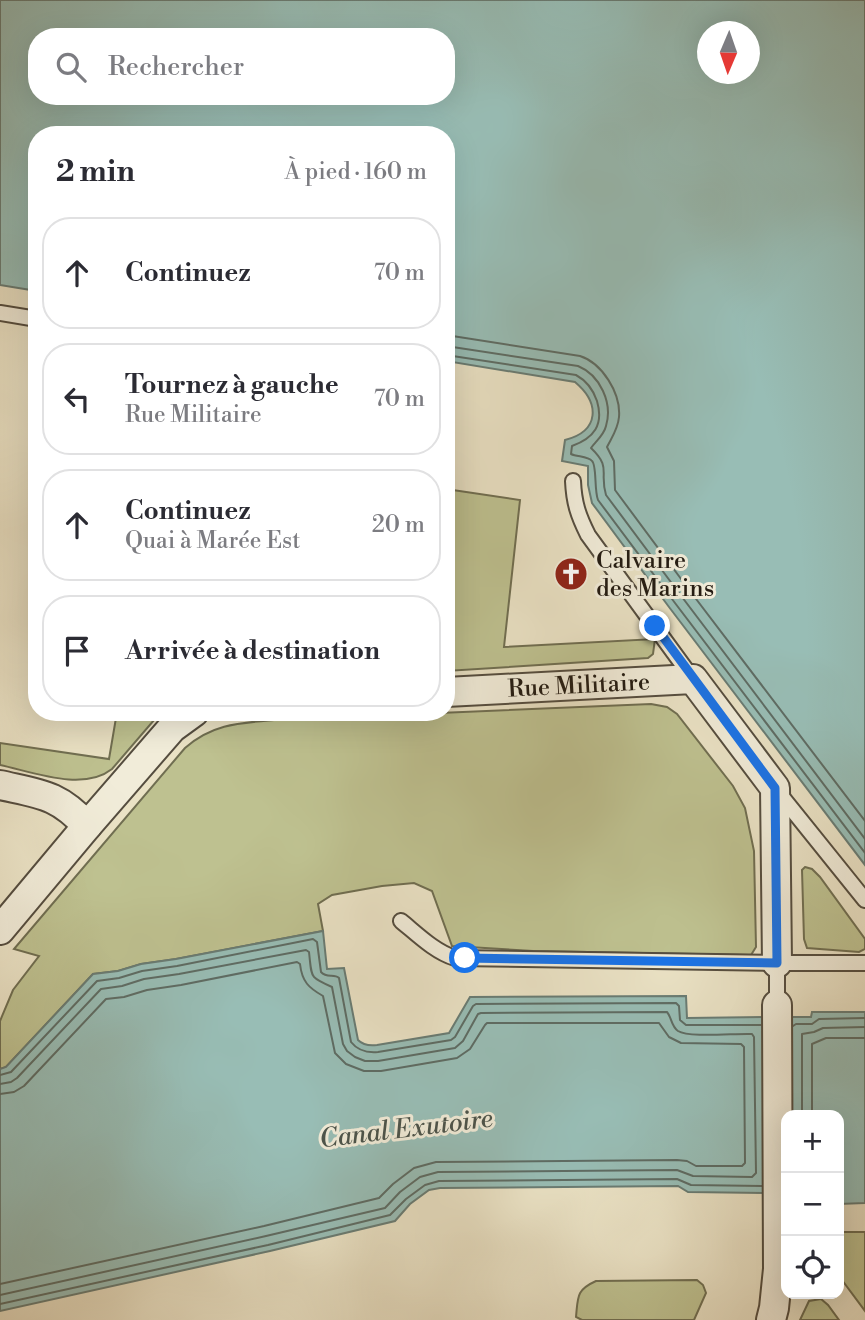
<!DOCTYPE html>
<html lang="fr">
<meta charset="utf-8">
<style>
body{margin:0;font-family:"Libre Bodoni",serif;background:#f2f2f3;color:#2b2b33}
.controls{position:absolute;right:21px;bottom:21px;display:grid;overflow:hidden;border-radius:14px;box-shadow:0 7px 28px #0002}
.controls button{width:63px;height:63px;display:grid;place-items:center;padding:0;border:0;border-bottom:2px solid #e1e1e2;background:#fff;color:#2b2b33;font:35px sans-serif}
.compass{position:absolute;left:697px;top:21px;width:63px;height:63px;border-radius:50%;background:#fff;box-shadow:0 7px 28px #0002;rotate:182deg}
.stop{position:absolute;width:21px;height:21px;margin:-16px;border:5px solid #1a73e8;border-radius:50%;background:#fff}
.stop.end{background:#1a73e8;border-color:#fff;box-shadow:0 2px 7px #0008}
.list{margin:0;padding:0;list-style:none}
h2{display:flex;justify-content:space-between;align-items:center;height:91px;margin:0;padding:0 28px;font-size:30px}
h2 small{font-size:23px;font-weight:400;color:#7c7c81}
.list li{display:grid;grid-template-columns:46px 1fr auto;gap:21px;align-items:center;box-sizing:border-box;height:112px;margin:0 14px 14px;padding:0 14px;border:2px solid #e1e1e2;border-radius:28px}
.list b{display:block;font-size:26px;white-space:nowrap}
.list p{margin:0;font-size:23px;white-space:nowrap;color:#7c7c81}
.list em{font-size:23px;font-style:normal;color:#7c7c81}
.icon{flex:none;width:38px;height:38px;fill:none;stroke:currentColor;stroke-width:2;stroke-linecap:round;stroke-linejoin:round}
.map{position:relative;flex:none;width:865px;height:1320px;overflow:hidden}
.search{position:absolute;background:#fff;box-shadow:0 7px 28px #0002;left:28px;top:28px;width:427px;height:77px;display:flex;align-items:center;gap:18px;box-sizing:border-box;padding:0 24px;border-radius:28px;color:#7c7c81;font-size:26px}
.panel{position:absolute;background:#fff;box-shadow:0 7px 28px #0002;left:28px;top:126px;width:427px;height:595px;border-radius:28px}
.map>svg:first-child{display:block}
.green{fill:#bec190;stroke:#706e51;stroke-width:2}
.water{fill:#98bdb5;stroke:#697c74;stroke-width:2;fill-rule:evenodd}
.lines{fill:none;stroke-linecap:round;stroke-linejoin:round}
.shore{stroke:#5e6c64;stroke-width:2}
.lane-casing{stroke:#554d3f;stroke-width:18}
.street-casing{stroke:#554d3f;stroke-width:32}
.lane{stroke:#f1ecd9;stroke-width:14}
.street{stroke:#f1ecd9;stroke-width:28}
.route{stroke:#1a73e8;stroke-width:9}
.labels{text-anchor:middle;stroke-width:6;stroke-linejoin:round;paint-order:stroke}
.poi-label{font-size:24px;fill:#231b12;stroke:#f1ecd9;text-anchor:start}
.street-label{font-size:24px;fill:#231b12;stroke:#f1ecd9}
.water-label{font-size:26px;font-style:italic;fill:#4c544b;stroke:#f1ecd9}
</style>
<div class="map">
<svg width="865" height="1320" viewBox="0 0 865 1320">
<rect width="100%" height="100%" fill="#eae2c5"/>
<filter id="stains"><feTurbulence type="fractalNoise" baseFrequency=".00286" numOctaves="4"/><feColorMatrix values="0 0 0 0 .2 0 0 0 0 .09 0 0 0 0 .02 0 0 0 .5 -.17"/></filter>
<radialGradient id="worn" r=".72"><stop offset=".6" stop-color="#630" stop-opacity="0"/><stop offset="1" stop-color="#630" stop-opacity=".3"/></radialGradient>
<g class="green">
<path d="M 446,489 L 520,500 L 504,647 L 655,639 L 653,654 L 648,658 L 446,671 Z"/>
<path d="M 651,704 L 667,707 L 677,714 L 733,786 L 745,808 L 754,851 L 756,947 L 751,955 L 533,951 L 452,946 L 432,891 L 414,883 L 382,886 L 332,895 L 318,904 L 323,931 L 176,959 L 141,964 L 118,971 L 93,974 L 6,1067 L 0,1069 L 0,1021 L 13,990 L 39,956 L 14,949 L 185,748 C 212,724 239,723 274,720 Z"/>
<path d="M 117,712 L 161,712 L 112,769 C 83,792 33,772 0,765 L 0,743 L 109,759 Z"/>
<path d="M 805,867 L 812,869 L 820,877 L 865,939 L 865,949 L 859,952 L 807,948 L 804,939 L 802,870 Z"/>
<path d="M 839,1232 L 865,1232 L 865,1311 L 839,1276 Z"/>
<path d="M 697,1280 L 703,1285 L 706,1293 L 694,1320 L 582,1320 L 576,1317 C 578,1297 576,1290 596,1281 Z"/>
<path d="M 821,1299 L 828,1305 L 839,1320 L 800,1320 L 809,1301 Z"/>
</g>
<g class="water">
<path d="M 0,0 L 865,0 L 865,865 L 669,607 L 592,503 L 588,485 L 588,466 L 562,461 L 565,440 C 600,431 600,403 575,382 L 446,361 L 446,135 L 37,135 L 37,291 L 0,285 ZM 708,32 L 750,32 L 750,74 L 708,74 ZM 37,37 L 446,37 L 446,96 L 37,96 Z"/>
<path d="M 323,931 L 327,969 L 344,968 L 358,1040 C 363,1045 370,1046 377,1045 L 449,1033 L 470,997 L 686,996 L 687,1018 L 769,1017 L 772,1193 L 688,1192 L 678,1186 L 440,1188 L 429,1190 L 410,1204 L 395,1221 L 270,1251 L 0,1311 L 0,1069 L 6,1067 L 93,974 L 118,971 L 141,964 L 176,959 Z"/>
<path d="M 812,1012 L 865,1012 L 865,1203 L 839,1204 L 839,1115 L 786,1115 L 785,1017 L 811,1017 Z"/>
</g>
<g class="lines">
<g class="shore">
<path d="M 446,335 L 580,356 C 602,363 621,393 619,417 C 618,429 612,437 607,447 L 614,461 L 615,490 L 690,591 L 865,821"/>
<path d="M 446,346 L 578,366 C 600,375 613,403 606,426 C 604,435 596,441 591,448 C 612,468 599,472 606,495 L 682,597 L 865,839"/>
<path d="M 446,355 L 576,375 C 587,381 593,389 597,401 C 604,425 594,438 572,446 L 571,454 C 577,457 588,456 592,461 C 597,465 594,490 598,500 L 675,603 L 865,853"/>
<path d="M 793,1026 L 796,1024 L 812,1024 L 819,1019 L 865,1018"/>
<path d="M 0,1075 L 11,1072 L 97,981 L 119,978 L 142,971 L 177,966 L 313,939 L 317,942 L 321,972 C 327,979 334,973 339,978 L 351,1042 C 358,1051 367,1053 378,1052 L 451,1040 L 455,1037 L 473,1006 L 476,1004 L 676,1003 L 679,1006 L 680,1020 L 686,1025 L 761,1025"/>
<path d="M 0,1084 L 11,1082 L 17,1078 L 101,989 L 122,986 L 144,979 L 179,974 L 306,950 L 309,952 C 312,978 309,977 332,987 L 343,1044 L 347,1051 L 355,1057 L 365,1061 L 378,1061 L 455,1048 L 463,1041 L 478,1014 L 481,1013 L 667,1012 C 672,1018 671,1026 678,1031 C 689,1038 737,1033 752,1034 L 754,1037 L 756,1173 L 752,1177 L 693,1176 L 677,1170 L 438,1172 L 420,1177 L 400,1192 L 385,1208 L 266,1236 L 0,1295"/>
<path d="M 0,1094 L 14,1092 L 24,1086 L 106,999 L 124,997 L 147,990 L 181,985 L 297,962 L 300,964 C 302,982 309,988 323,996 L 335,1053 L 346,1064 L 364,1071 L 381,1071 L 457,1058 L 470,1049 L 485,1025 L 487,1023 L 659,1023 L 669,1037 L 681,1043 L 741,1044 L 744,1047 L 745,1163 L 742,1166 L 696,1166 L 687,1161 L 677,1160 L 436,1162 L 414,1168 L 393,1184 L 379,1198 L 264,1226 L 0,1284"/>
<path d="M 802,1115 L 802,1034 L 814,1032 L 823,1028 L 865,1027"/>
<path d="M 812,1115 L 812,1044 L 826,1038 L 865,1038"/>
<path d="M 0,1304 L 268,1245 L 390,1215 L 406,1199 L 425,1185 L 439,1181 L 677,1179 L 691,1185 L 762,1186"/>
</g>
<defs>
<g id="lane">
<path d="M 0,313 L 37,319"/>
<path d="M 573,481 C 574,503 578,515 588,535 L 693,679"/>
<path d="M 778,792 L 865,900"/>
<path d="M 401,921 C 417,934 435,952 455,958 L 777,963 L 865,963"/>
<path d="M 777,963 L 777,1005"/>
</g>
<g id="street">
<path id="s1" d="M 446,692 L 693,679 L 775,788 L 777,963"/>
<path d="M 0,785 C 40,794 58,794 87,826"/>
<path d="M 0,930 L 87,826 L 172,728 L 194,712"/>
<path d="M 771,1320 L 774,1308 L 778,1269 L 777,1005"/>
</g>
</defs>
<use href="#lane" class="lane-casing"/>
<use href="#street" class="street-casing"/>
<use href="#lane" class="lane"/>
<use href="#street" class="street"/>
</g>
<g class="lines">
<path class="route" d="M 465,958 L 777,963 L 775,788 L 655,626"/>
</g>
<defs>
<symbol id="church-disc" viewBox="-11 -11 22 22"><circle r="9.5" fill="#8f2418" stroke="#f1ecd9"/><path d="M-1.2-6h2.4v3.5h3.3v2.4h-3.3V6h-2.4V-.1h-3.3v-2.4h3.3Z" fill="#fff"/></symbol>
</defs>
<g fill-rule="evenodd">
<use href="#church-disc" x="552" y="555" width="38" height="38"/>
</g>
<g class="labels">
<g class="poi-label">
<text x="596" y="568">Calvaire<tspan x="596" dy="28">des Marins</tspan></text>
</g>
<g class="street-label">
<text dy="8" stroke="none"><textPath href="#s1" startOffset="133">Rue Militaire</textPath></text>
</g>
<g class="water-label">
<text transform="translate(406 1128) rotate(-7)" y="9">Canal Exutoire</text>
</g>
</g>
<rect width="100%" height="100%" filter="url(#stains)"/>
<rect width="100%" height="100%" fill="url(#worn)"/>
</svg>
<div class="controls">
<button>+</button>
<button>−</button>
<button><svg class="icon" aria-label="locate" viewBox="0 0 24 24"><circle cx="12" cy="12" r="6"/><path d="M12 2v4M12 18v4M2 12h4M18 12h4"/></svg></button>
</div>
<svg class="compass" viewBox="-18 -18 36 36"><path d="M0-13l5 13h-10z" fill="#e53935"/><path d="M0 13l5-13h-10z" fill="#7c7c81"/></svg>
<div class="stop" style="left:465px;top:958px"></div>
<div class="stop end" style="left:655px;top:626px"></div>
<div class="search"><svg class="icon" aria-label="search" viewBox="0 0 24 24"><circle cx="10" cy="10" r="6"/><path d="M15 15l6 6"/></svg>Rechercher</div>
<section class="panel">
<h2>2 min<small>À pied · 160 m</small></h2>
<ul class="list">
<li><svg class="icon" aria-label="ahead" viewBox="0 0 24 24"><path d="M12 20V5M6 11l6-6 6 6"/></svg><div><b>Continuez</b></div><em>70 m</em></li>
<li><svg class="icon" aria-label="left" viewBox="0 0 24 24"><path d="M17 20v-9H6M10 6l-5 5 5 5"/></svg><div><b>Tournez à gauche</b><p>Rue Militaire</p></div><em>70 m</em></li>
<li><svg class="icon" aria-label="ahead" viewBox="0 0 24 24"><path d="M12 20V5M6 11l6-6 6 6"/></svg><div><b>Continuez</b><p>Quai à Marée Est</p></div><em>20 m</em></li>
<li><svg class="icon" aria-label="arrive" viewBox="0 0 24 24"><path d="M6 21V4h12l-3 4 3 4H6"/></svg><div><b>Arrivée à destination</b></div></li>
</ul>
</section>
</div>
